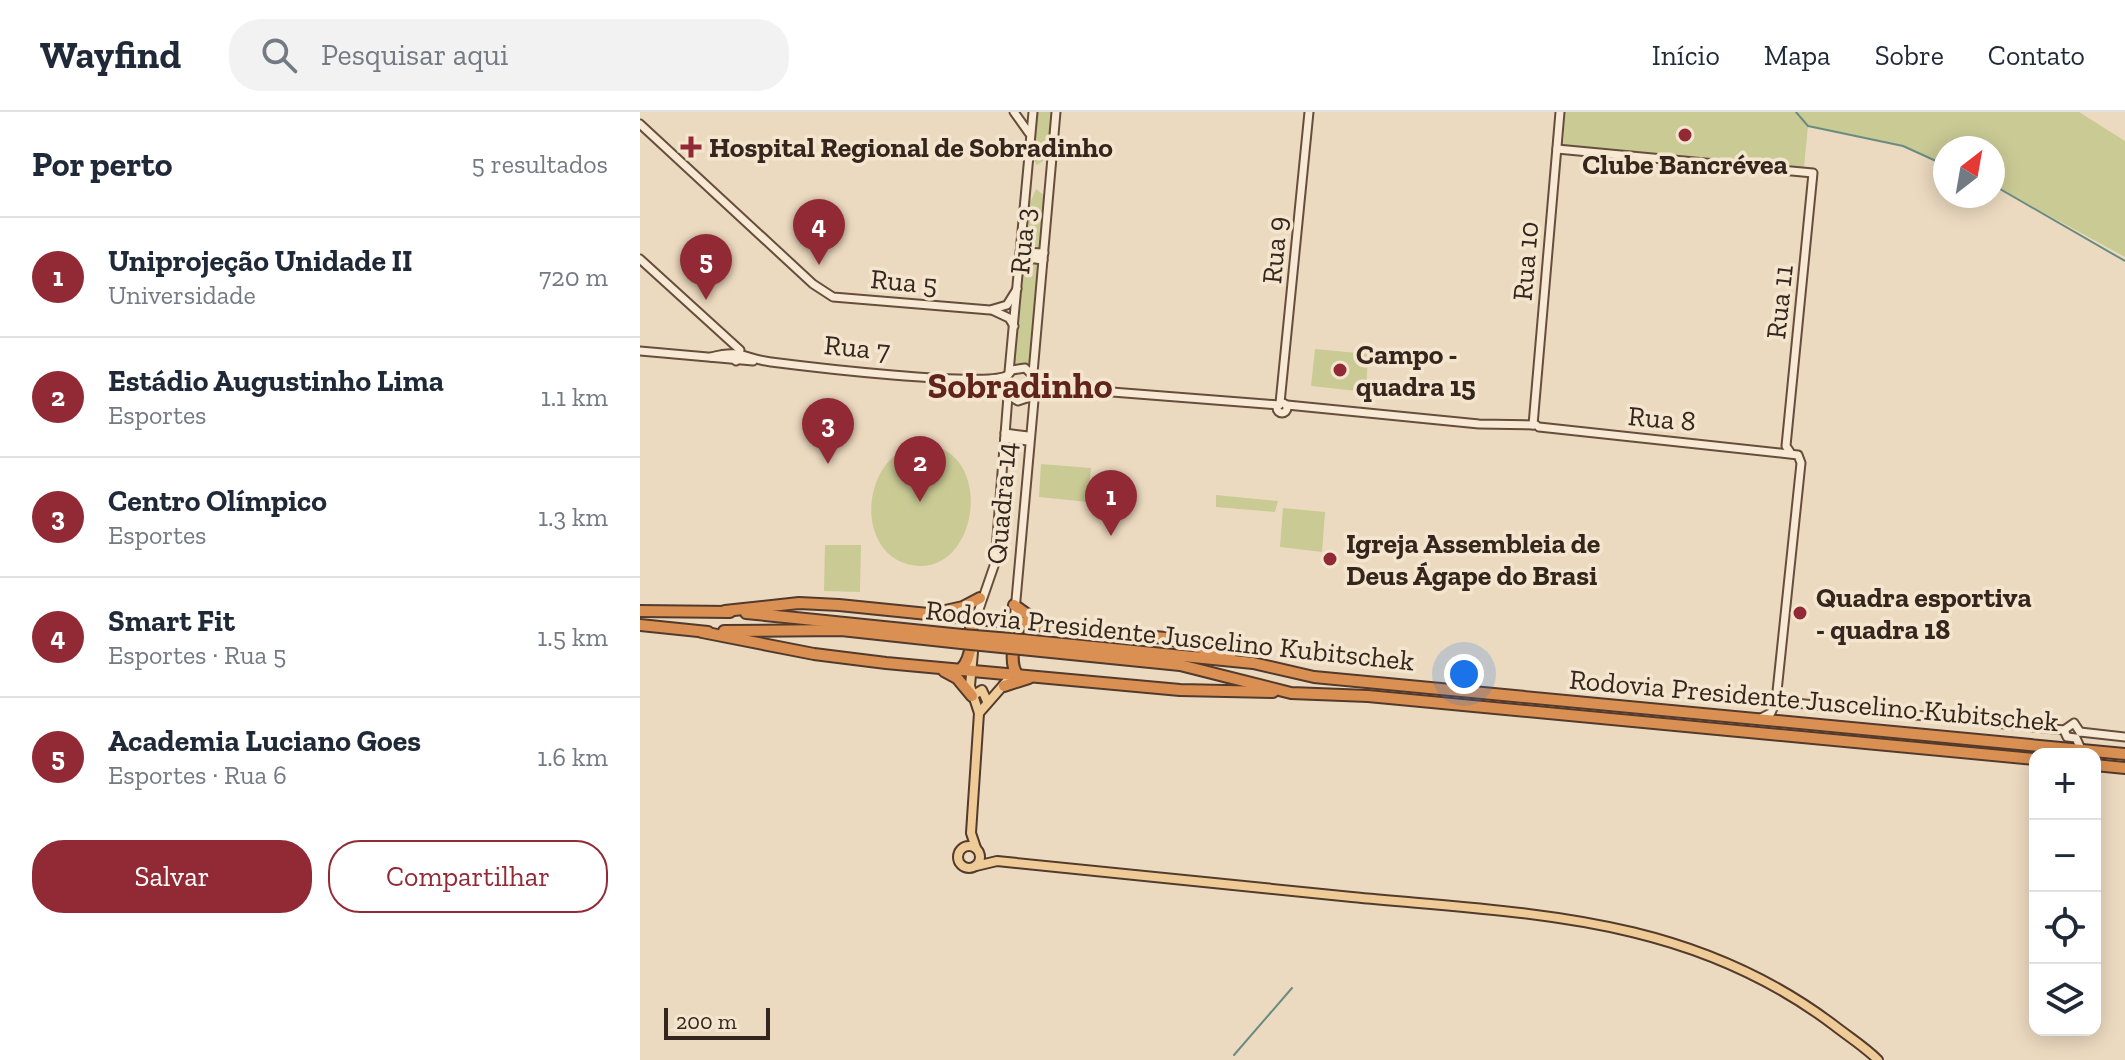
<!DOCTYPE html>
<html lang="pt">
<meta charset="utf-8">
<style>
body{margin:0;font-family:"Zilla Slab",serif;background:#f2f2f3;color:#1f2937}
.controls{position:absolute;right:24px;bottom:24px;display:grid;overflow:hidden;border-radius:16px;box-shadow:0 4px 20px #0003}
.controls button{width:72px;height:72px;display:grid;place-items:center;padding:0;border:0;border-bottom:2px solid #e0e1e3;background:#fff;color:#1f2937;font:40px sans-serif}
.compass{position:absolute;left:1293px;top:24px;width:72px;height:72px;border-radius:50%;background:#fff;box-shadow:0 4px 20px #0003;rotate:31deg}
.scale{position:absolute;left:24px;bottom:20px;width:106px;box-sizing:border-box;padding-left:8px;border:4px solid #34261d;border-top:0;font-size:22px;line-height:28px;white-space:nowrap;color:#34261d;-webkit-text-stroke:6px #f4e5cf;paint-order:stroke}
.you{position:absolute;left:824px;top:562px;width:28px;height:28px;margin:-20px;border:6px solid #fff;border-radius:50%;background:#1a73e8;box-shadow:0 0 0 12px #1a73e833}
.badge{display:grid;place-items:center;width:52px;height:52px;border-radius:50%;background:#922a36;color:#fff;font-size:26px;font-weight:700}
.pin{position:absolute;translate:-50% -66px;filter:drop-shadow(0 2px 4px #0008)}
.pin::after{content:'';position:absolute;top:42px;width:28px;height:24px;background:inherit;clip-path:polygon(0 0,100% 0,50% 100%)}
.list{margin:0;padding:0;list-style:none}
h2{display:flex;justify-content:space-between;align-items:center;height:104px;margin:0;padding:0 32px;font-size:34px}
h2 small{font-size:26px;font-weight:400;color:#747a83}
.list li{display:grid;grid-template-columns:52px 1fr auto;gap:24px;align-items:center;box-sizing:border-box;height:120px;padding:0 32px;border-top:2px solid #e0e1e3}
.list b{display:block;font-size:30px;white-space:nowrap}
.list p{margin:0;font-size:26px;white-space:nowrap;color:#747a83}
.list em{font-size:26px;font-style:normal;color:#747a83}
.actions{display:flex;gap:16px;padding:24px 32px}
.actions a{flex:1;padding:18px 0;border:2px solid #922a36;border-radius:32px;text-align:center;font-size:28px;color:#922a36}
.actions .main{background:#922a36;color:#fff}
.icon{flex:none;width:44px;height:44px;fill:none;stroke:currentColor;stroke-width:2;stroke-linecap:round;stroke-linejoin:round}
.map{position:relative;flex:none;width:1485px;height:948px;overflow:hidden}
header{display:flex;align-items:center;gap:48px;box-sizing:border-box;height:112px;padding:0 40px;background:#fff;border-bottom:2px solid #e0e1e3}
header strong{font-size:38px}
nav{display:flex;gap:44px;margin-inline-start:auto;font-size:28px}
.search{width:560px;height:72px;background:#f2f2f3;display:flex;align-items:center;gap:20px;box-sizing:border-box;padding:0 28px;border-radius:32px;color:#747a83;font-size:30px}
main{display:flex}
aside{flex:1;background:#fff}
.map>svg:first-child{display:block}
.green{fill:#c9ca94}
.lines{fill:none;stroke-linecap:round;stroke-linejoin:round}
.stream{stroke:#6a8c80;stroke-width:2}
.secondary-casing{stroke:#664d3c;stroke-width:11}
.primary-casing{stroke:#523a2d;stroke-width:12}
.highway-casing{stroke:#523a2d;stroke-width:14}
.secondary{stroke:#f7e9d3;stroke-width:7}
.primary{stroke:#efcb98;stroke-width:8}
.highway{stroke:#da9052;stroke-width:10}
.highway-bridge-casing{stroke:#523a2d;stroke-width:14;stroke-linecap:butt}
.highway-bridge{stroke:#da9052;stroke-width:10}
.poi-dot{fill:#922a36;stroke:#f4e5cf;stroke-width:3}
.labels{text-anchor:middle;stroke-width:7;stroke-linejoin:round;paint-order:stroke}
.poi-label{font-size:28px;font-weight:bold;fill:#34261d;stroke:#f4e5cf;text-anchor:start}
.street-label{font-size:28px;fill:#34261d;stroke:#f4e5cf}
.district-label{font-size:36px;font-weight:bold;fill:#60241d;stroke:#f4e5cf}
</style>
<header>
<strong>Wayfind</strong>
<div class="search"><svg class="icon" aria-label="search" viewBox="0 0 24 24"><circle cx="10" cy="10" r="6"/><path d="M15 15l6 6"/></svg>Pesquisar aqui</div>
<nav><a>Início</a><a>Mapa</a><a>Sobre</a><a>Contato</a></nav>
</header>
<main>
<aside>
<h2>Por perto<small>5 resultados</small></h2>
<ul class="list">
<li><span class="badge">1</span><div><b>Uniprojeção Unidade II</b><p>Universidade</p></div><em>720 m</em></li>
<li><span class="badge">2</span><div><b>Estádio Augustinho Lima</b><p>Esportes</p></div><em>1.1 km</em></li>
<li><span class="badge">3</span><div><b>Centro Olímpico</b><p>Esportes</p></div><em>1.3 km</em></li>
<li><span class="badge">4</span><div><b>Smart Fit</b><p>Esportes · Rua 5</p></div><em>1.5 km</em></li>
<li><span class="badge">5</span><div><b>Academia Luciano Goes</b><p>Esportes · Rua 6</p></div><em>1.6 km</em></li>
</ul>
<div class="actions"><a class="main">Salvar</a><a>Compartilhar</a></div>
</aside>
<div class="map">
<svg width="1485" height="948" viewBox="0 0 1485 948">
<rect width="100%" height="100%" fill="#ecdac0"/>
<g class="green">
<path d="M 396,0 L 413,0 L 411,30 L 405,37 L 403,49 L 397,53 L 392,46 Z"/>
<path d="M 925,0 L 1439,0 L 1485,29 L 1485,145 L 1353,73 L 1353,36 L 1305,36 L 1305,51 L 1263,34 L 1168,14 L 1164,55 L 923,33 Z"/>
<path d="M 396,77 L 406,85 L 400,139 L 384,138 L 385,103 Z"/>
<path d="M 383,148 L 399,149 L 391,254 L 374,253 Z"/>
<path d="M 675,237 L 728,242 L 726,280 L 671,274 Z"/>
<path d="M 281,332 C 354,334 341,456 279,454 C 213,451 217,342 281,332 Z"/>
<path d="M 401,352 L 451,356 L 448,390 L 399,385 Z"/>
<path d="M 576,383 L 638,389 L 635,400 L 576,395 Z"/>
<path d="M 643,396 L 685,400 L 682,440 L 640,435 Z"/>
<path d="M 185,433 L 221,433 L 220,480 L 184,479 Z"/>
</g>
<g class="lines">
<g class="stream">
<path d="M 1156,0 L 1168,14 L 1263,34 L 1305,53"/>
<path d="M 1353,73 L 1485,149"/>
<path d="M 594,943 L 652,876"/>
</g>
<defs>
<g id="secondary">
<path d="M 374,0 L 389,21"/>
<path d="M 0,12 L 173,172 L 193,185 L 350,198 L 367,193 L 377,177"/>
<path d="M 917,37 L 1173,61 L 1146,334 L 1150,340"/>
<path d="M 381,140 L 404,141"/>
<path d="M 380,145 L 403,148"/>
<path d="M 0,147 L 100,238 L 96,249"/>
<path d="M 352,198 L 369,206 L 374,214"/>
<path d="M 0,239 L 113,249"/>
<path d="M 71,245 C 102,237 102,246 131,250 C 170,255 338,275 366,264"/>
<path d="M 369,260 L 393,0"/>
<path d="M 393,261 L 416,0"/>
<path d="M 347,270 L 378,289 L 393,284"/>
<path d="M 365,278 L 364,268 L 372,258 L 385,256 L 396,266 L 374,510"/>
<path d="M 396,279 L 408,275 L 639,293"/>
<path d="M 640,291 L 669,0"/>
<circle cx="642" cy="296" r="5"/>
<path d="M 647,293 L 839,312 L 896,313"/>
<path d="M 893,313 L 920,0"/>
<path d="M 899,315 L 1158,343 L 1161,351 L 1136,589 L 1131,601 L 1121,606"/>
<path d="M 365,321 L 388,324"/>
<path d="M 365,326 L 388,329"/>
<path d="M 336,506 L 355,451 L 368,284"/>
<path d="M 1136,589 L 1424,618 L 1434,611 L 1440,620"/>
<path d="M 1424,618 L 1427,625 L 1436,626 L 1441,637"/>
<path d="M 1440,620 L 1485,625"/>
</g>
<g id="primary">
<path d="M 333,540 L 330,574 L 339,601 L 331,721 L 336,736"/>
<path d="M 332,584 L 342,578 L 347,589"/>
<path d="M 339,601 L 367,569"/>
<circle cx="329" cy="745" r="11"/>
<path d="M 336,754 L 357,749 C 476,762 594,773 712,785 C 887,802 1048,802 1195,914 C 1209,925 1225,935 1238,948"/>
</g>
<g id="highway">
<path d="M 374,493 L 395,508"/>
<path d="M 0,499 L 90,500"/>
<path d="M 85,499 L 159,491 L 199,493 L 525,526 L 590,544"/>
<path d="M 305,499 L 323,495 L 340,486"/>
<path d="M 106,501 L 322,523"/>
<path d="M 0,513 L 68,520"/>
<path d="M 84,519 L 201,518 L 321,531"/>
<path d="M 62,520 L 174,542 L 246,551 L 540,578 L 633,580"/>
<path d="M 383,528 L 613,551 L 674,565 L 1485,642"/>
<path d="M 381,537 L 540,553 L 651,581 L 728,584 L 1395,647"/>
<path d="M 321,557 C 331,548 336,516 327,505"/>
<path d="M 304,559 L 317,566 L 332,584"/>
<path d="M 377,562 C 369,552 373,519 383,511"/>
<path d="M 364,574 L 389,566"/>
<path d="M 1455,653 L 1485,656"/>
</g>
</defs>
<use href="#secondary" class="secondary-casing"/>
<use href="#primary" class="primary-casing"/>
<use href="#highway" class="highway-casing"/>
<use href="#secondary" class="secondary"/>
<use href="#primary" class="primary"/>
<use href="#highway" class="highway"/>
<defs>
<g id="highway-bridge">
<path d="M 322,523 L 383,528"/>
<path d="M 321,531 L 381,537"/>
</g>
</defs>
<use href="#highway-bridge" class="highway-bridge-casing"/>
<use href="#highway-bridge" class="highway-bridge"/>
</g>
<g class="poi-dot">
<circle cx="1045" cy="23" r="8"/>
<path d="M47 23h8v8h8v8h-8v8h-8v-8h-8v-8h8z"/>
<circle cx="700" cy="258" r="8"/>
<circle cx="690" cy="447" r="8"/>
<circle cx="1160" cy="501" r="8"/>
</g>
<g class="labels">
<g class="poi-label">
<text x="69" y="45">Hospital Regional de Sobradinho</text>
<text x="1045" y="62" text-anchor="middle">Clube Bancrévea</text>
<text x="716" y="252">Campo -<tspan x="716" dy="32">quadra 15</tspan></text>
<text x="706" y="441">Igreja Assembleia de<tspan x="706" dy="32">Deus Ágape do Brasi</tspan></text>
<text x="1176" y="495">Quadra esportiva<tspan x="1176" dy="32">- quadra 18</tspan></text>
</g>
<g class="street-label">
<text transform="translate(382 129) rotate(-85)" y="10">Rua 3</text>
<text transform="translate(634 138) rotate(-85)" y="10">Rua 9</text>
<text transform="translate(885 149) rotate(-85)" y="10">Rua 10</text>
<text transform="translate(264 169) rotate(5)" y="10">Rua 5</text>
<text transform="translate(1139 190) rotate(-84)" y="10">Rua 11</text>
<text transform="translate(217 235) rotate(5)" y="10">Rua 7</text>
<text transform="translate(1022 306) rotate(5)" y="10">Rua 8</text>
<text transform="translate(361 391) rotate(-85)" y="10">Quadra 14</text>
<text transform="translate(530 523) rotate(6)" y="10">Rodovia Presidente Juscelino Kubitschek</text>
<text transform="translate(1174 588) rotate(5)" y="10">Rodovia Presidente Juscelino Kubitschek</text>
</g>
<g class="district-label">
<text x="380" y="286">Sobradinho</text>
</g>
</g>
</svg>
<div class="controls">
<button>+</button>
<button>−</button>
<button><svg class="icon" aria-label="locate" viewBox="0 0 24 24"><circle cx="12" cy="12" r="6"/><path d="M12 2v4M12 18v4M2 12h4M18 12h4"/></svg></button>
<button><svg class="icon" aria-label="layers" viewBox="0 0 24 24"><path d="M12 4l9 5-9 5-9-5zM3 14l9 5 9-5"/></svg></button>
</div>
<svg class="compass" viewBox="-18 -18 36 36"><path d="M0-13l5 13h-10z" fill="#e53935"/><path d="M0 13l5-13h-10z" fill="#747a83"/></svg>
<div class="scale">200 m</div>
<div class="you"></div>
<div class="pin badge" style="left:471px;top:424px">1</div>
<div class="pin badge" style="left:280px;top:390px">2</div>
<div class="pin badge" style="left:188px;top:352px">3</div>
<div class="pin badge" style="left:179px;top:153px">4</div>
<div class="pin badge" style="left:66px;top:188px">5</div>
</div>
</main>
